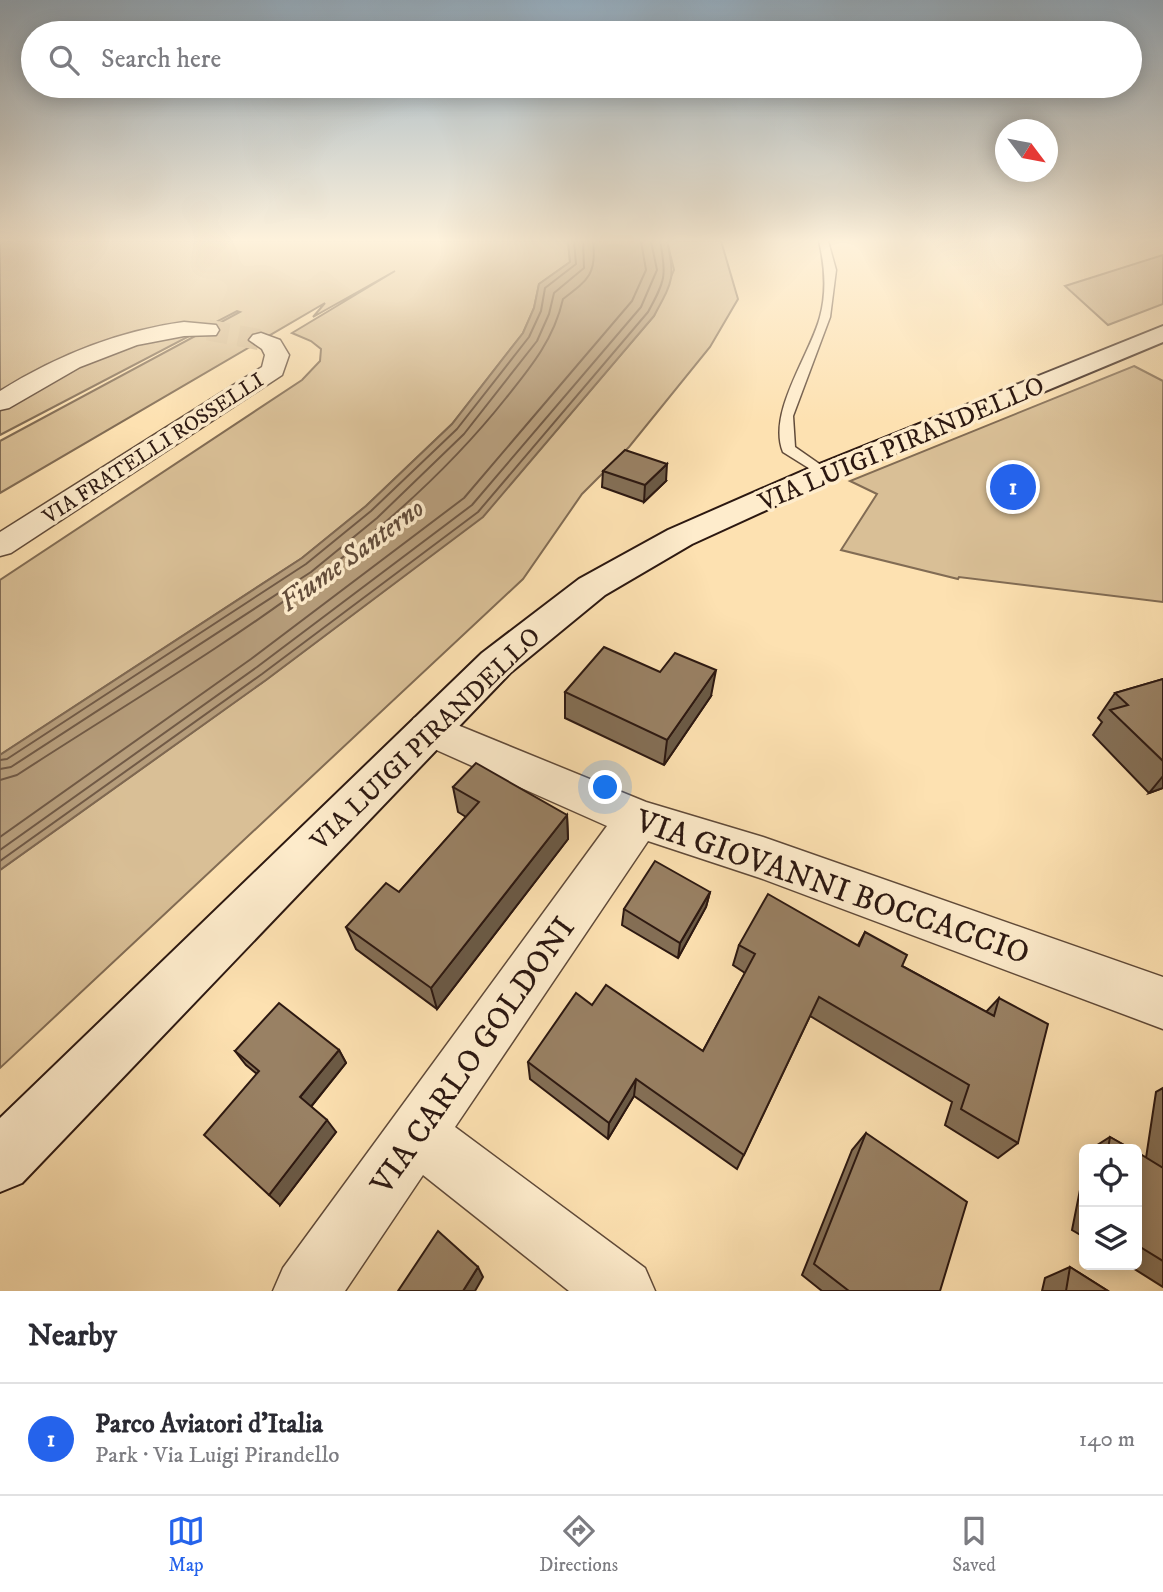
<!DOCTYPE html>
<meta charset="utf-8">
<style>
body{margin:0;font-family:"IM FELL DW Pica",serif;background:#f7f7f7;color:#2b2b33}
.controls{position:absolute;right:21px;bottom:21px;display:grid;overflow:hidden;border-radius:10px;box-shadow:0 4px 18px #0003}
.controls button{width:63px;height:63px;display:grid;place-items:center;padding:0;border:0;border-bottom:2px solid #e1e1e2;background:#fff;color:#2b2b33;font:35px sans-serif}
.compass{position:absolute;left:995px;top:119px;width:63px;height:63px;border-radius:50%;background:#fff;box-shadow:0 4px 18px #0003;rotate:122deg}
.you{position:absolute;left:606px;top:788px;width:24px;height:24px;margin:-18px;border:5px solid #fff;border-radius:50%;background:#1a73e8;box-shadow:0 0 0 10px #1a73e833}
.badge{display:grid;place-items:center;width:46px;height:46px;border-radius:50%;background:#2563eb;color:#fff;font-size:23px;font-weight:700}
.pin{position:absolute;translate:-50% -50%;border:4px solid #fff;box-shadow:0 2px 7px #0006}
.list{margin:0;padding:0;list-style:none}
h2{display:flex;justify-content:space-between;align-items:center;height:91px;margin:0;padding:0 28px;font-size:30px}
h2 small{font-size:23px;font-weight:400;color:#7c7c81}
.list li{display:grid;grid-template-columns:46px 1fr auto;gap:21px;align-items:center;box-sizing:border-box;height:112px;padding:0 28px;border-top:2px solid #e1e1e2}
.list b{display:block;font-size:26px;white-space:nowrap}
.list p{margin:0;font-size:23px;white-space:nowrap;color:#7c7c81}
.list em{font-size:23px;font-style:normal;color:#7c7c81}
.icon{flex:none;width:38px;height:38px;fill:none;stroke:currentColor;stroke-width:2;stroke-linecap:round;stroke-linejoin:round}
.map{position:relative;flex:none;width:1163px;height:1291px;overflow:hidden}
.search{position:absolute;background:#fff;box-shadow:0 4px 18px #0003;left:21px;right:21px;top:21px;height:77px;display:flex;align-items:center;gap:18px;box-sizing:border-box;padding:0 24px;border-radius:38px;color:#7c7c81;font-size:26px}
.sheet{height:203px;background:#fff}
nav{display:flex;justify-content:space-around;align-items:center;box-sizing:border-box;height:98px;border-top:2px solid #e1e1e2;background:#fff;font-size:19px;color:#7c7c81}
nav a{display:grid;justify-items:center;gap:4px}
nav .on{color:#2563eb}
.map>svg:first-child{display:block}
.green{fill:#d9bf96;stroke:#826c54;stroke-width:2}
.water{fill:#b69d7b;stroke:#7f6851;stroke-width:2}
.lines{fill:none;stroke-linecap:round;stroke-linejoin:round}
.shore{stroke:#715a46;stroke-width:2}
.street-tunnel{stroke:#d3b991;stroke-width:21;stroke-dasharray:21 10;stroke-linecap:butt}
.lane-casing{stroke:#604a39;stroke-width:3}
.street-casing{stroke:#604a39;stroke-width:3}
.secondary-casing{stroke:#2c1811;stroke-width:4}
.lane{fill:#feeccc;fill-rule:evenodd}
.street{fill:#feeccc;fill-rule:evenodd}
.secondary{fill:#feeccc;fill-rule:evenodd}
.wall{fill:#846f56;stroke:#2c1811;stroke-width:2}
.shaded-wall{fill:#6b5a46;stroke:#2c1811;stroke-width:2}
.building{fill:#998164;stroke:#2c1811;stroke-width:2}
.labels{text-anchor:middle;stroke-width:7;stroke-linejoin:round;paint-order:stroke}
.far-street-label{font-size:21px;fill:#2c1811;stroke:#feeccc}
.street-label{font-size:26px;fill:#2c1811;stroke:#feeccc}
.water-label{font-size:28px;font-style:italic;fill:#634d3b;stroke:#feeccc}
.near-street-label{font-size:32px;fill:#2c1811;stroke:#feeccc}
</style>
<div class="map">
<svg width="1163" height="1291" viewBox="0 0 1163 1291">
<rect width="100%" height="100%" fill="#fde1b1"/>
<filter id="stains"><feTurbulence type="fractalNoise" baseFrequency=".00286" numOctaves="4"/><feColorMatrix values="0 0 0 0 .2 0 0 0 0 .09 0 0 0 0 .02 0 0 0 .5 -.17"/></filter>
<radialGradient id="worn" r=".72"><stop offset=".6" stop-color="#630" stop-opacity="0"/><stop offset="1" stop-color="#630" stop-opacity=".3"/></radialGradient>
<g class="green">
<path d="M 0,241 L 568,241 L 570,262 L 539,284 L 534,308 L 523,333 L 452,424 L 366,506 L 302,558 L 0,755 L 0,580 L 302,380 L 320,361 L 321,349 L 311,341 L 292,333 L 395,271 L 313,317 L 325,303 L 0,493 L 0,441 L 240,312 L 237,311 L 0,435 Z"/>
<path d="M 667,241 L 721,241 L 738,299 L 710,347 L 629,447 L 582,494 L 523,579 L 0,1068 L 0,870 L 266,680 L 482,517 L 654,316 L 674,270 Z"/>
<path d="M 1163,255 L 1163,304 L 1108,325 L 1065,286 Z"/>
<path d="M 1134,366 L 1163,381 L 1163,602 L 959,577 L 958,579 L 841,550 L 877,494 L 850,481 Z"/>
</g>
<path class="water" d="M 568,241 L 667,241 C 676,279 672,282 654,316 L 483,517 L 266,680 L 0,870 L 0,755 L 302,558 L 366,506 L 452,424 L 523,333 L 534,308 L 539,284 L 570,262 Z"/>
<g class="lines">
<g class="shore">
<path d="M 0,760 L 7,759 L 306,564 L 371,511 L 457,429 L 529,337 L 541,311 L 545,288 L 576,264 L 574,241"/>
<path d="M 0,769 L 11,767 L 311,572 L 377,518 L 464,434 L 537,341 L 549,314 L 554,293 L 584,268 L 583,241"/>
<path d="M 0,780 L 17,775 C 189,663 376,562 506,398 C 531,367 554,339 563,299 C 588,280 597,274 593,241"/>
<path d="M 0,837 L 251,659 L 464,498 L 632,301 L 646,270 L 641,241"/>
<path d="M 0,850 L 257,667 L 472,505 L 641,307 L 657,270 L 651,241"/>
<path d="M 0,861 L 262,674 L 478,512 L 648,312 C 665,281 667,276 660,241"/>
</g>
<path class="street-tunnel" d="M 208,330 L 261,340"/>
<defs>
<path id="lane" d="M 819,241 L 828,241 L 836,270 L 830,317 L 793,416 L 795,447 L 828,470 L 830,473 L 823,477 L 783,452 C 767,413 810,355 820,317 C 827,291 825,267 819,241 Z"/>
<g id="street">
<path d="M 184,322 L 216,325 L 219,330 L 216,335 L 184,336 L 137,345 L 80,367 L 9,408 L 0,410 L 0,391 C 56,356 118,331 184,322 Z"/>
<path d="M 261,333 L 280,340 L 289,355 L 282,375 L 11,553 L 0,556 L 0,532 L 262,367 L 265,355 L 262,349 L 249,340 L 253,335 Z"/>
<path d="M 428,713 L 646,802 L 763,837 L 1163,977 L 1163,1029 L 760,878 L 648,841 L 455,1127 L 645,1268 L 655,1291 L 569,1291 L 423,1175 L 345,1291 L 273,1291 L 283,1268 L 607,826 L 414,740 L 408,729 L 414,718 Z"/>
</g>
<path id="secondary" d="M 1163,326 L 1163,342 L 834,479 L 692,544 L 605,595 L 510,673 L 22,1183 L 0,1192 L 0,1118 L 482,653 L 579,579 L 668,530 L 812,467 Z"/>
</defs>
<use href="#lane" class="lane-casing"/>
<use href="#street" class="street-casing"/>
<use href="#secondary" class="secondary-casing"/>
<use href="#lane" class="lane"/>
<use href="#street" class="street"/>
<use href="#secondary" class="secondary"/>
</g>
<g class="wall">
<path d="M 603,471 L 666,481 L 644,502 L 602,487 Z"/>
<path d="M 1163,679 L 1163,788 L 1149,793 L 1093,735 L 1102,722 L 1098,718 L 1115,693 Z"/>
<path d="M 565,692 L 711,696 L 664,765 L 565,718 Z"/>
<path d="M 453,787 L 567,815 L 568,839 L 437,1009 L 356,949 L 346,927 L 399,892 L 466,817 L 458,812 Z"/>
<path d="M 710,892 L 706,907 L 678,958 L 622,925 L 624,909 Z"/>
<path d="M 865,932 L 902,966 L 986,1012 L 999,998 L 1018,1143 L 998,1158 L 945,1125 L 952,1102 L 810,1016 L 737,1169 L 634,1096 L 608,1139 L 530,1079 L 528,1062 L 592,1005 L 703,1051 L 745,973 L 733,965 L 739,945 L 858,945 Z"/>
<path d="M 339,1050 L 346,1063 L 311,1107 L 336,1132 L 280,1205 L 257,1074 L 246,1065 L 235,1051 Z"/>
<path d="M 1163,1088 L 1163,1287 L 1128,1265 L 1137,1265 L 1137,1152 L 1146,1158 L 1156,1092 Z"/>
<path d="M 866,1133 L 940,1291 L 822,1291 L 802,1275 L 852,1150 Z"/>
<path d="M 1110,1137 L 1131,1149 L 1091,1149 Z"/>
<path d="M 1084,1170 L 1084,1237 L 1072,1230 Z"/>
<path d="M 1070,1267 L 1108,1291 L 1042,1291 L 1045,1278 Z"/>
</g>
<g class="shaded-wall">
<path d="M 667,464 L 666,481 L 644,502 L 645,485 Z"/>
<path d="M 716,670 L 711,696 L 664,765 L 667,740 Z"/>
<path d="M 1163,776 L 1163,788 L 1149,793 Z"/>
<path d="M 567,815 L 568,839 L 437,1009 L 431,988 Z"/>
<path d="M 710,892 L 706,907 L 678,958 L 680,943 Z"/>
<path d="M 339,1050 L 346,1063 L 309,1109 L 300,1097 Z"/>
<path d="M 636,1079 L 634,1096 L 608,1139 L 609,1123 Z"/>
<path d="M 327,1120 L 336,1132 L 280,1205 L 269,1195 Z"/>
<path d="M 478,1267 L 483,1277 L 475,1291 L 463,1291 Z"/>
</g>
<g class="building">
<path d="M 625,450 L 667,464 L 645,485 L 603,471 Z"/>
<path d="M 604,647 L 660,672 L 675,653 L 716,670 L 667,740 L 565,692 Z"/>
<path d="M 1163,679 L 1163,761 L 1110,710 L 1128,705 L 1115,693 Z"/>
<path d="M 476,763 L 567,815 L 431,988 L 346,927 L 386,883 L 399,892 L 479,802 L 453,787 Z"/>
<path d="M 655,861 L 710,892 L 680,943 L 624,909 Z"/>
<path d="M 768,894 L 859,946 L 865,932 L 907,955 L 902,966 L 994,1016 L 999,998 L 1048,1024 L 1018,1143 L 961,1109 L 969,1085 L 819,997 L 744,1155 L 636,1079 L 609,1123 L 528,1062 L 576,993 L 592,1005 L 606,985 L 703,1051 L 755,954 L 739,945 Z"/>
<path d="M 279,1003 L 339,1050 L 300,1097 L 327,1120 L 269,1195 L 204,1135 L 259,1071 L 235,1051 Z"/>
<path d="M 866,1133 L 967,1202 L 940,1291 L 849,1291 L 814,1264 Z"/>
<path d="M 1110,1137 L 1131,1149 L 1108,1149 Z"/>
<path d="M 1137,1152 L 1163,1168 L 1163,1261 L 1137,1245 Z"/>
<path d="M 438,1231 L 478,1267 L 463,1291 L 398,1291 Z"/>
<path d="M 1070,1267 L 1108,1291 L 1066,1291 Z"/>
</g>
<linearGradient id="sky" x2="0" y2="1"><stop stop-color="#94abbc"/><stop offset="0.57" stop-color="#fef2dc"/><stop offset="1" stop-color="#fef2dc" stop-opacity="0"/></linearGradient>
<rect width="1163" height="422" fill="url(#sky)"/>
<g class="labels">
<g class="far-street-label">
<text transform="translate(153 448) rotate(-33)" y="7">VIA FRATELLI ROSSELLI</text>
</g>
<g class="street-label">
<text transform="translate(901 443) rotate(-23)" y="9">VIA LUIGI PIRANDELLO</text>
<text transform="translate(425 738) rotate(-44)" y="9">VIA LUIGI PIRANDELLO</text>
</g>
<g class="water-label">
<text transform="translate(351 554) rotate(-36)" y="10">Fiume Santerno</text>
</g>
<g class="near-street-label">
<text transform="translate(833 886) rotate(19)" y="11">VIA GIOVANNI BOCCACCIO</text>
<text transform="translate(472 1055) rotate(-55)" y="11">VIA CARLO GOLDONI</text>
</g>
</g>
<rect width="100%" height="100%" filter="url(#stains)"/>
<rect width="100%" height="100%" fill="url(#worn)"/>
</svg>
<div class="controls">
<button><svg class="icon" aria-label="locate" viewBox="0 0 24 24"><circle cx="12" cy="12" r="6"/><path d="M12 2v4M12 18v4M2 12h4M18 12h4"/></svg></button>
<button><svg class="icon" aria-label="layers" viewBox="0 0 24 24"><path d="M12 4l9 5-9 5-9-5zM3 14l9 5 9-5"/></svg></button>
</div>
<svg class="compass" viewBox="-18 -18 36 36"><path d="M0-13l5 13h-10z" fill="#e53935"/><path d="M0 13l5-13h-10z" fill="#7c7c81"/></svg>
<div class="you"></div>
<div class="pin badge" style="left:1013px;top:487px">1</div>
<div class="search"><svg class="icon" aria-label="search" viewBox="0 0 24 24"><circle cx="10" cy="10" r="6"/><path d="M15 15l6 6"/></svg>Search here</div>
</div>
<section class="sheet">
<h2>Nearby<small></small></h2>
<ul class="list">
<li><span class="badge">1</span><div><b>Parco Aviatori d'Italia</b><p>Park · Via Luigi Pirandello</p></div><em>140 m</em></li>
</ul>
</section>
<nav>
<a class="on"><svg class="icon" aria-label="map" viewBox="0 0 24 24"><path d="M3 6l6-2 6 2 6-2v14l-6 2-6-2-6 2zM9 4v14M15 6v14"/></svg>Map</a>
<a><svg class="icon" aria-label="directions" viewBox="0 0 24 24"><path d="M12 3l9 9-9 9-9-9zM9 14v-3h6M13 9l2 2-2 2"/></svg>Directions</a>
<a><svg class="icon" aria-label="saved" viewBox="0 0 24 24"><path d="M7 4h10v16l-5-4-5 4z"/></svg>Saved</a>
</nav>
